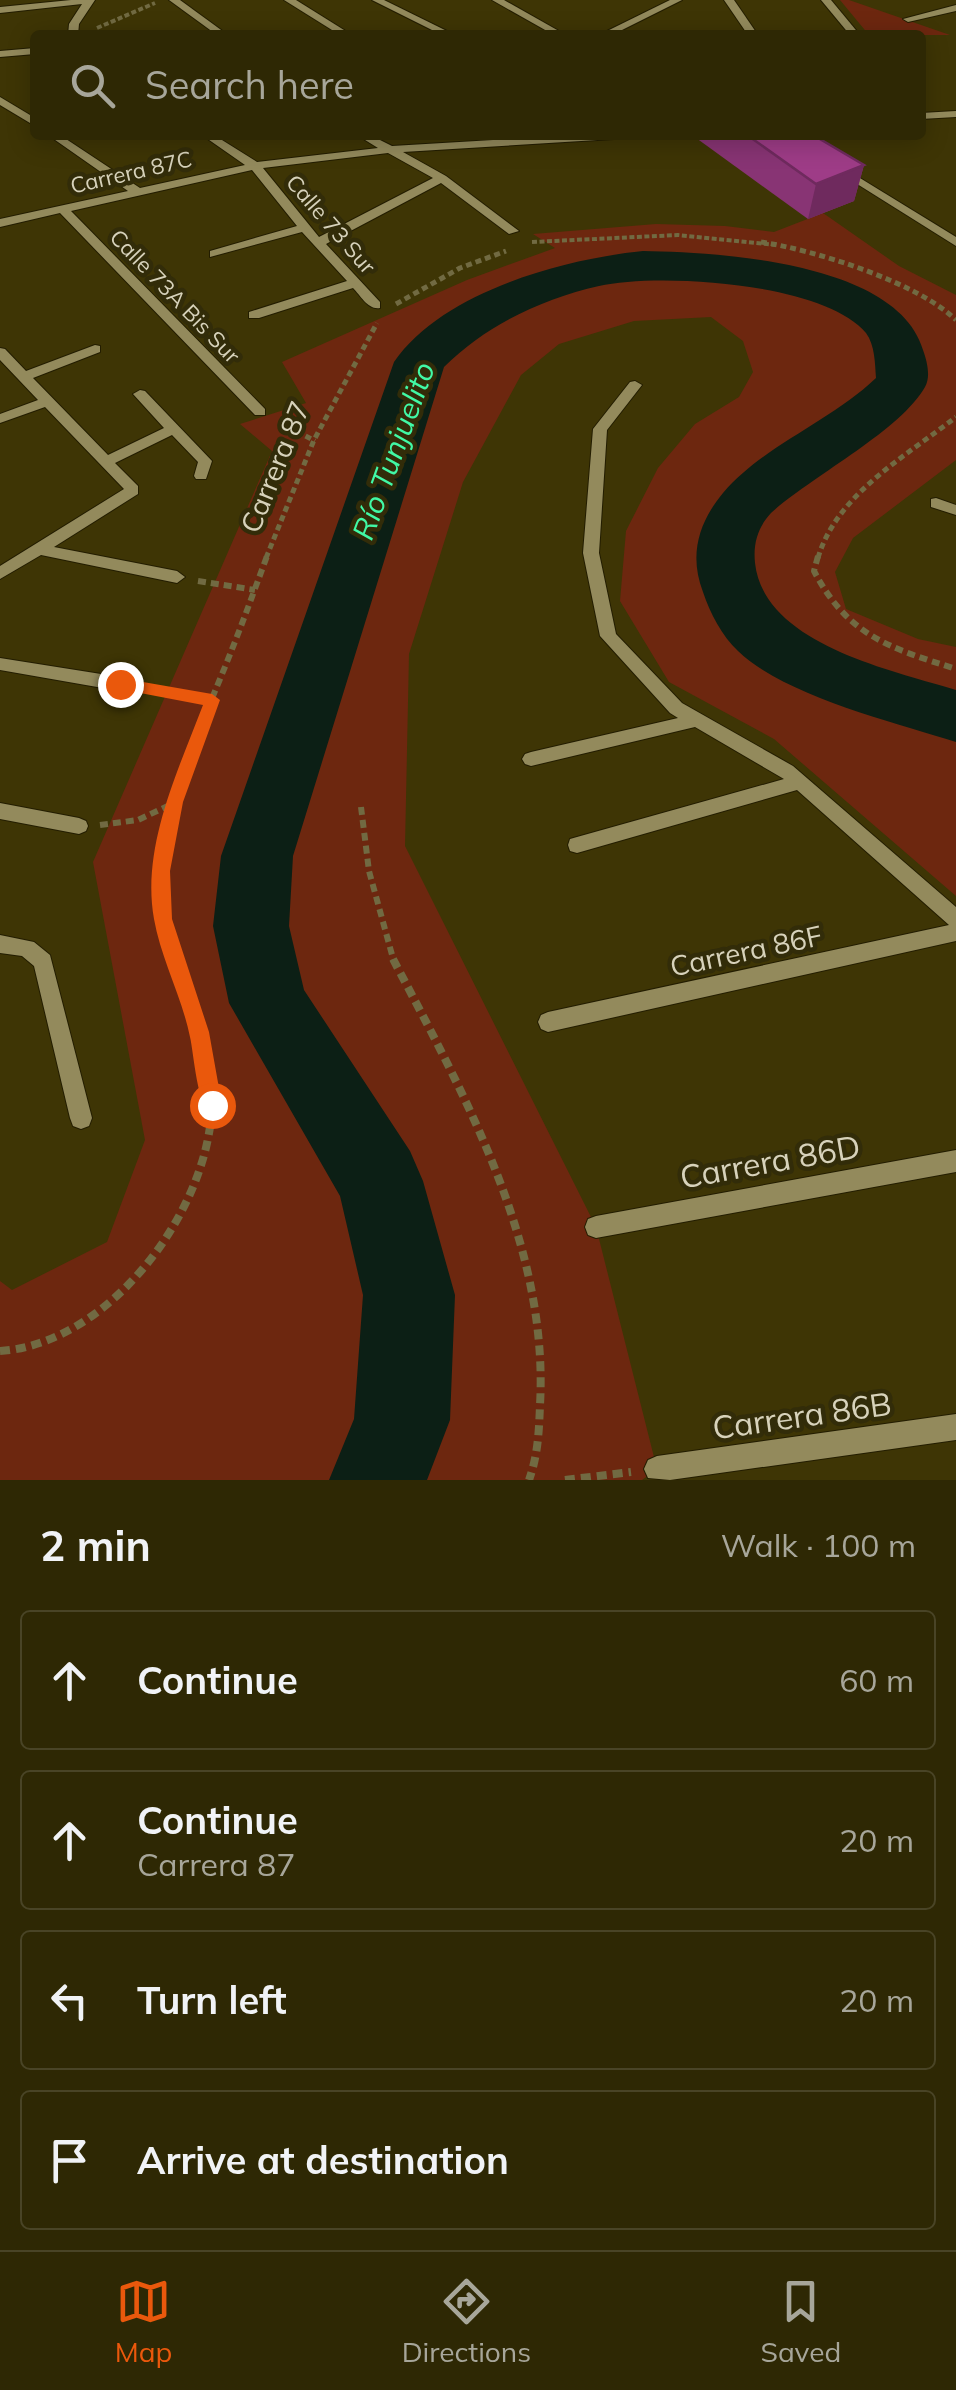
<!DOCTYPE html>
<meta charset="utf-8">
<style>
body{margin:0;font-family:Mulish,sans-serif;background:#36300e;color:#f1f3f6}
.stop{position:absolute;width:30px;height:30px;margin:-22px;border:8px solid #ea580c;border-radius:50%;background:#fff}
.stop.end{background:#ea580c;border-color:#fff;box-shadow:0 2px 10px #0008}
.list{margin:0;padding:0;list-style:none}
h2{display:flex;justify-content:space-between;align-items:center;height:130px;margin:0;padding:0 40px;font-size:42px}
h2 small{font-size:32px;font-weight:400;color:#a7a69a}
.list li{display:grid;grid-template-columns:65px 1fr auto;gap:30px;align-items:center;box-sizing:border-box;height:140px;margin:0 20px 20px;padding:0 20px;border:2px solid #494426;border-radius:10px}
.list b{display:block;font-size:38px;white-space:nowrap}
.list p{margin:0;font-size:32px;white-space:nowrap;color:#a7a69a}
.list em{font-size:32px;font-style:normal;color:#a7a69a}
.icon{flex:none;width:55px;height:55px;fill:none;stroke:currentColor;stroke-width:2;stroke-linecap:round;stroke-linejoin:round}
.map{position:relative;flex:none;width:956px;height:1480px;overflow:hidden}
.search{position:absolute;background:#2e2804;box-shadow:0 5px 25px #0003;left:30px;right:30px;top:30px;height:110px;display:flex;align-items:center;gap:25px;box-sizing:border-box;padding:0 35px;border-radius:10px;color:#a7a69a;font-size:38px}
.sheet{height:770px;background:#2e2804}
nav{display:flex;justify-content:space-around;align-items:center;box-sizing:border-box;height:140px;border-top:2px solid #494426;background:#2e2804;font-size:28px;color:#a7a69a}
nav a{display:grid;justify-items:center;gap:5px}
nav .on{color:#ea580c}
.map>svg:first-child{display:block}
.green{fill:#6d270f}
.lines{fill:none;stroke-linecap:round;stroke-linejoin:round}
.river{fill:#0c1f15;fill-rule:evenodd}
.minor-casing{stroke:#231d00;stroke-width:2}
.path-far3{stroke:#716a42;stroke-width:4;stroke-dasharray:5 2.5;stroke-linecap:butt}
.path-far2{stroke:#716a42;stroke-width:5;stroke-dasharray:6 4;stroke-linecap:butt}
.path-far1{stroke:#716a42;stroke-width:6;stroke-dasharray:8 5;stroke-linecap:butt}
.path{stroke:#716a42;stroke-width:8;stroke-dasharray:10 6;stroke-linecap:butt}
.minor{fill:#938a5c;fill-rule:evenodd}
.wall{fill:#883474}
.shaded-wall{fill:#6f2a5e}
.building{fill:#9e3c87;stroke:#6f2a5e;stroke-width:2.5}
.route{fill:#ea580c}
.labels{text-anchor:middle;stroke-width:9;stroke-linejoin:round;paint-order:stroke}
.far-street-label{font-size:22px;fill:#d7d2bb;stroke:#322c09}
.street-label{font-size:28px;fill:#d7d2bb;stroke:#322c09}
.water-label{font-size:30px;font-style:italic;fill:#41f9a6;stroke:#322c09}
.near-street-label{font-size:32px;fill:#d7d2bb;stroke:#322c09}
</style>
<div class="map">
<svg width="956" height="1480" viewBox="0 0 956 1480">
<rect width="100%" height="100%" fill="#3e3505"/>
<g class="green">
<path d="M 840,0 L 849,0 L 950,35 L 869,35 Z"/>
<path d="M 823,213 L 899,266 L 956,295 L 956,460 L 853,538 L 835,572 L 846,609 L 918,639 L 956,647 L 956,896 L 774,739 L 669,682 L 620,601 L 626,531 L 658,468 L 695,424 L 739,397 L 753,372 L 743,341 L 711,317 L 634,321 L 559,344 L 521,375 L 463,482 L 409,654 L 405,846 L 596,1227 L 657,1469 L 642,1480 L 0,1480 L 0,1281 L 12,1290 L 107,1242 L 145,1140 L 93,862 L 272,451 L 240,424 L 306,403 L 282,362 L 467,280 L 555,248 L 533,234 L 656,224 L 725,226 L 774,232 Z"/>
</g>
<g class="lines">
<path class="river" d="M 643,251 C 718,252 898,262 923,350 C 927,361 931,377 925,387 C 900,431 812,476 771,513 C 758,527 753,543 755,563 C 764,644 891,670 956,690 L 956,742 C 894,722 785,696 738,651 C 722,636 710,613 703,592 C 689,556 698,523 723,493 C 764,445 830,422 876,378 C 875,364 875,345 866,333 C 825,283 659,272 599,286 C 542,299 486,325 444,367 L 293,856 L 289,926 L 304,990 L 410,1151 L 423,1181 L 455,1295 L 450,1420 L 427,1480 L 329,1480 L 354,1419 L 363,1295 L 340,1196 L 229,1003 L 213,926 L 221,856 L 394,362 C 442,292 563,259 643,251 Z"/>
<defs>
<g id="minor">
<path d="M 71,0 L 95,0 L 79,24 L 78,35 L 68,35 L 69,24 L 82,4 L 0,13 L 0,7 Z"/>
<path d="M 169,0 L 180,0 L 228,35 L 217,35 Z"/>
<path d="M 284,0 L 296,0 L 352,35 L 340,35 Z"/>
<path d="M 372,0 L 384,0 L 455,35 L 442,35 Z"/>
<path d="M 492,0 L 504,0 L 566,35 L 554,35 Z"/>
<path d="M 670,0 L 682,0 L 612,35 L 599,35 Z"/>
<path d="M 724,0 L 734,0 L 758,35 L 748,35 Z"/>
<path d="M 821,0 L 831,0 L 860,35 L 850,35 Z"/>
<path d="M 956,5 L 956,11 L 908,22 L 903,19 Z"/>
<path d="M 35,48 L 35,54 L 0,57 L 0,51 Z"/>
<path d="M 0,97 L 35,118 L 35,126 L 0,105 Z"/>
<path d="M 956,111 L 956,117 L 921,119 L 921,113 Z"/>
<path d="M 48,135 L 60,135 L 140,188 L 245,165 L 202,135 L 214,135 L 257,162 L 378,148 L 357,135 L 370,135 L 392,146 L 577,135 L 635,135 L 630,138 L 403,152 L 446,176 L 519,231 L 509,234 L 441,183 L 326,244 L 380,302 L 380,308 C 368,310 361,296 353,288 L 259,318 L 249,318 L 249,312 L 347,281 L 302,232 L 210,257 L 210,251 L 297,226 L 252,170 L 71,211 L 265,409 L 265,415 L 255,415 L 60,213 L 0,227 L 0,219 L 128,191 ZM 388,153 L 433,178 L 319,237 L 263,168 Z"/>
<path d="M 842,167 L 956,237 L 956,246 L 838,172 L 836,170 Z"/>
<path d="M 95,345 L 100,346 L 100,352 L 33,378 L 108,455 L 164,428 L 133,394 L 140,390 L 145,391 L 212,461 L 206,479 L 196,479 L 194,476 L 198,462 L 172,435 L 115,463 L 138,486 L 138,494 L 54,547 L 177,571 L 185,577 L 177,583 L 41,555 L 0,579 L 0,566 L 124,489 L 45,407 L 0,423 L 0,414 L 38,400 L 0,360 L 0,348 L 5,349 L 26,371 Z"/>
<path d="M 635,381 L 642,385 L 607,430 L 599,553 L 616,634 L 682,703 L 793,766 L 956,907 L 956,941 L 548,1032 L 541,1029 L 538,1022 L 541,1015 L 548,1012 L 949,925 L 797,790 L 577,853 L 570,851 L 568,845 L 570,839 L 577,837 L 784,779 L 695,727 L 531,766 L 525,764 L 522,759 L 525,754 L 531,752 L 678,718 L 670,713 L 600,636 L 583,553 L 593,429 L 630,382 Z"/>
<path d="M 936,498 L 956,505 L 956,515 L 931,507 L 931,499 Z"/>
<path d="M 0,658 L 120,677 L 128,684 L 120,691 L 0,670 Z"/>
<path d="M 0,803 L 79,818 L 86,821 L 88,826 L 86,831 L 79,834 L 0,819 Z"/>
<path d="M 0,935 L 34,942 L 50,955 L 92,1118 L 89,1126 L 81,1129 L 73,1126 L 70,1118 L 34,966 L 22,956 L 0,953 Z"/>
<path d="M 956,1150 L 956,1172 L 596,1238 L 588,1235 L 585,1227 L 588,1219 L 596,1216 Z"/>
<path d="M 956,1414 L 956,1440 L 670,1480 L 648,1478 L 644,1469 L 648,1460 L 657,1456 Z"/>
</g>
</defs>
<use href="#minor" class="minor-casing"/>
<g class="path-far3">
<path d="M 97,28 L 155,3"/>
<path d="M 532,242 L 678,235 L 776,245"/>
</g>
<g class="path-far2">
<path d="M 761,242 C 814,250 917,282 956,320"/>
<path d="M 396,304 L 460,268 L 506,251"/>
<path d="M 279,422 L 315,441"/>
<path d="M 266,558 L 314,440 L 377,323"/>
<path d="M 818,558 C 836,495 906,456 956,417"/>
</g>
<g class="path-far1">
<path d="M 818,556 L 814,571 C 848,636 890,648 956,669"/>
<path d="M 198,581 L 255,590"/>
<path d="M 140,688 L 212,700"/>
<path d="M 361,807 L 369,871 L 394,962"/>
<path d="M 100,825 L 138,820 L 174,803"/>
<path d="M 175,962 C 143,862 182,771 220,679 C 237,638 252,597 267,556"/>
</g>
<g class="path">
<path d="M 393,959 C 465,1096 549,1246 540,1405 C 539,1431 538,1455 529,1480"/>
<path d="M 0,1351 C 111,1344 212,1207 212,1100 C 212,1051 188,1005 174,959"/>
<path d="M 565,1480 L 631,1472"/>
</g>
<use href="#minor" class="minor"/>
</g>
<path class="wall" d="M 692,135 L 813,135 L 864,165 L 854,201 L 808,219 Z"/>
<path class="shaded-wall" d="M 864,165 L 854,201 L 808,219 L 816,184 Z"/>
<path class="building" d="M 747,135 L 813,135 L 864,165 L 816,184 Z"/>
<path class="route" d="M 120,678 L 212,694 L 220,700 L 183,802 L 170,871 L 172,919 L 209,1032 L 222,1105 L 212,1115 C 197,1108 194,1054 190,1037 C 182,997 161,959 154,919 C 141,847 178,771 203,705 L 114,688 L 112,684 Z"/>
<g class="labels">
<g class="far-street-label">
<text transform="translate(131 172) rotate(-13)" y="8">Carrera 87C</text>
<text transform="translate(331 224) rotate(49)" y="8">Calle 73 Sur</text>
<text transform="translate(175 296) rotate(46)" y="8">Calle 73A Bis Sur</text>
</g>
<g class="street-label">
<text transform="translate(275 467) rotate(-68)" y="10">Carrera 87</text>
<text transform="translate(746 951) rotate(-12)" y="10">Carrera 86F</text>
</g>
<g class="water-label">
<text transform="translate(394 451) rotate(-70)" y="10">Río Tunjuelito</text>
</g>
<g class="near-street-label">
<text transform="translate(770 1162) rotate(-10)" y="11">Carrera 86D</text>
<text transform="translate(802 1416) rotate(-8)" y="11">Carrera 86B</text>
</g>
</g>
</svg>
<div class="stop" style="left:212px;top:1105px"></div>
<div class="stop end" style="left:120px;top:684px"></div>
<div class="search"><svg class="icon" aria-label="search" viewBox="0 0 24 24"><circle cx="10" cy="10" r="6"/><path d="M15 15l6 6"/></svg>Search here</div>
</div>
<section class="sheet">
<h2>2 min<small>Walk · 100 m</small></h2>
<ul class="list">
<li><svg class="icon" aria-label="ahead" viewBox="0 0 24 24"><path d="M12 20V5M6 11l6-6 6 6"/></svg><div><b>Continue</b></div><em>60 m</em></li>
<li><svg class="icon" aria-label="ahead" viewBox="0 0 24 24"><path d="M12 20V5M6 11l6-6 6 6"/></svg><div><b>Continue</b><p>Carrera 87</p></div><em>20 m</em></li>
<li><svg class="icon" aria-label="left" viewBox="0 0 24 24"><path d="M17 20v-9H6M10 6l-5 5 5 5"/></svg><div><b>Turn left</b></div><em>20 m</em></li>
<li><svg class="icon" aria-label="arrive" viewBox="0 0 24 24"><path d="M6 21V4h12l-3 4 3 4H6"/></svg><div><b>Arrive at destination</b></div></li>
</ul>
</section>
<nav>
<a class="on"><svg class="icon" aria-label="map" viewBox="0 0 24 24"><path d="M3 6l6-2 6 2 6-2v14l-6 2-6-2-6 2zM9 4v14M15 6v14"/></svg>Map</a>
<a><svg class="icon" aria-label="directions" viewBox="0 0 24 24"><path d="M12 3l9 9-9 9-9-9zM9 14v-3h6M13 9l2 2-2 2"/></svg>Directions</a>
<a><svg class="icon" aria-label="saved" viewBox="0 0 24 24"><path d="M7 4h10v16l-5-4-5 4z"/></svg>Saved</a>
</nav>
